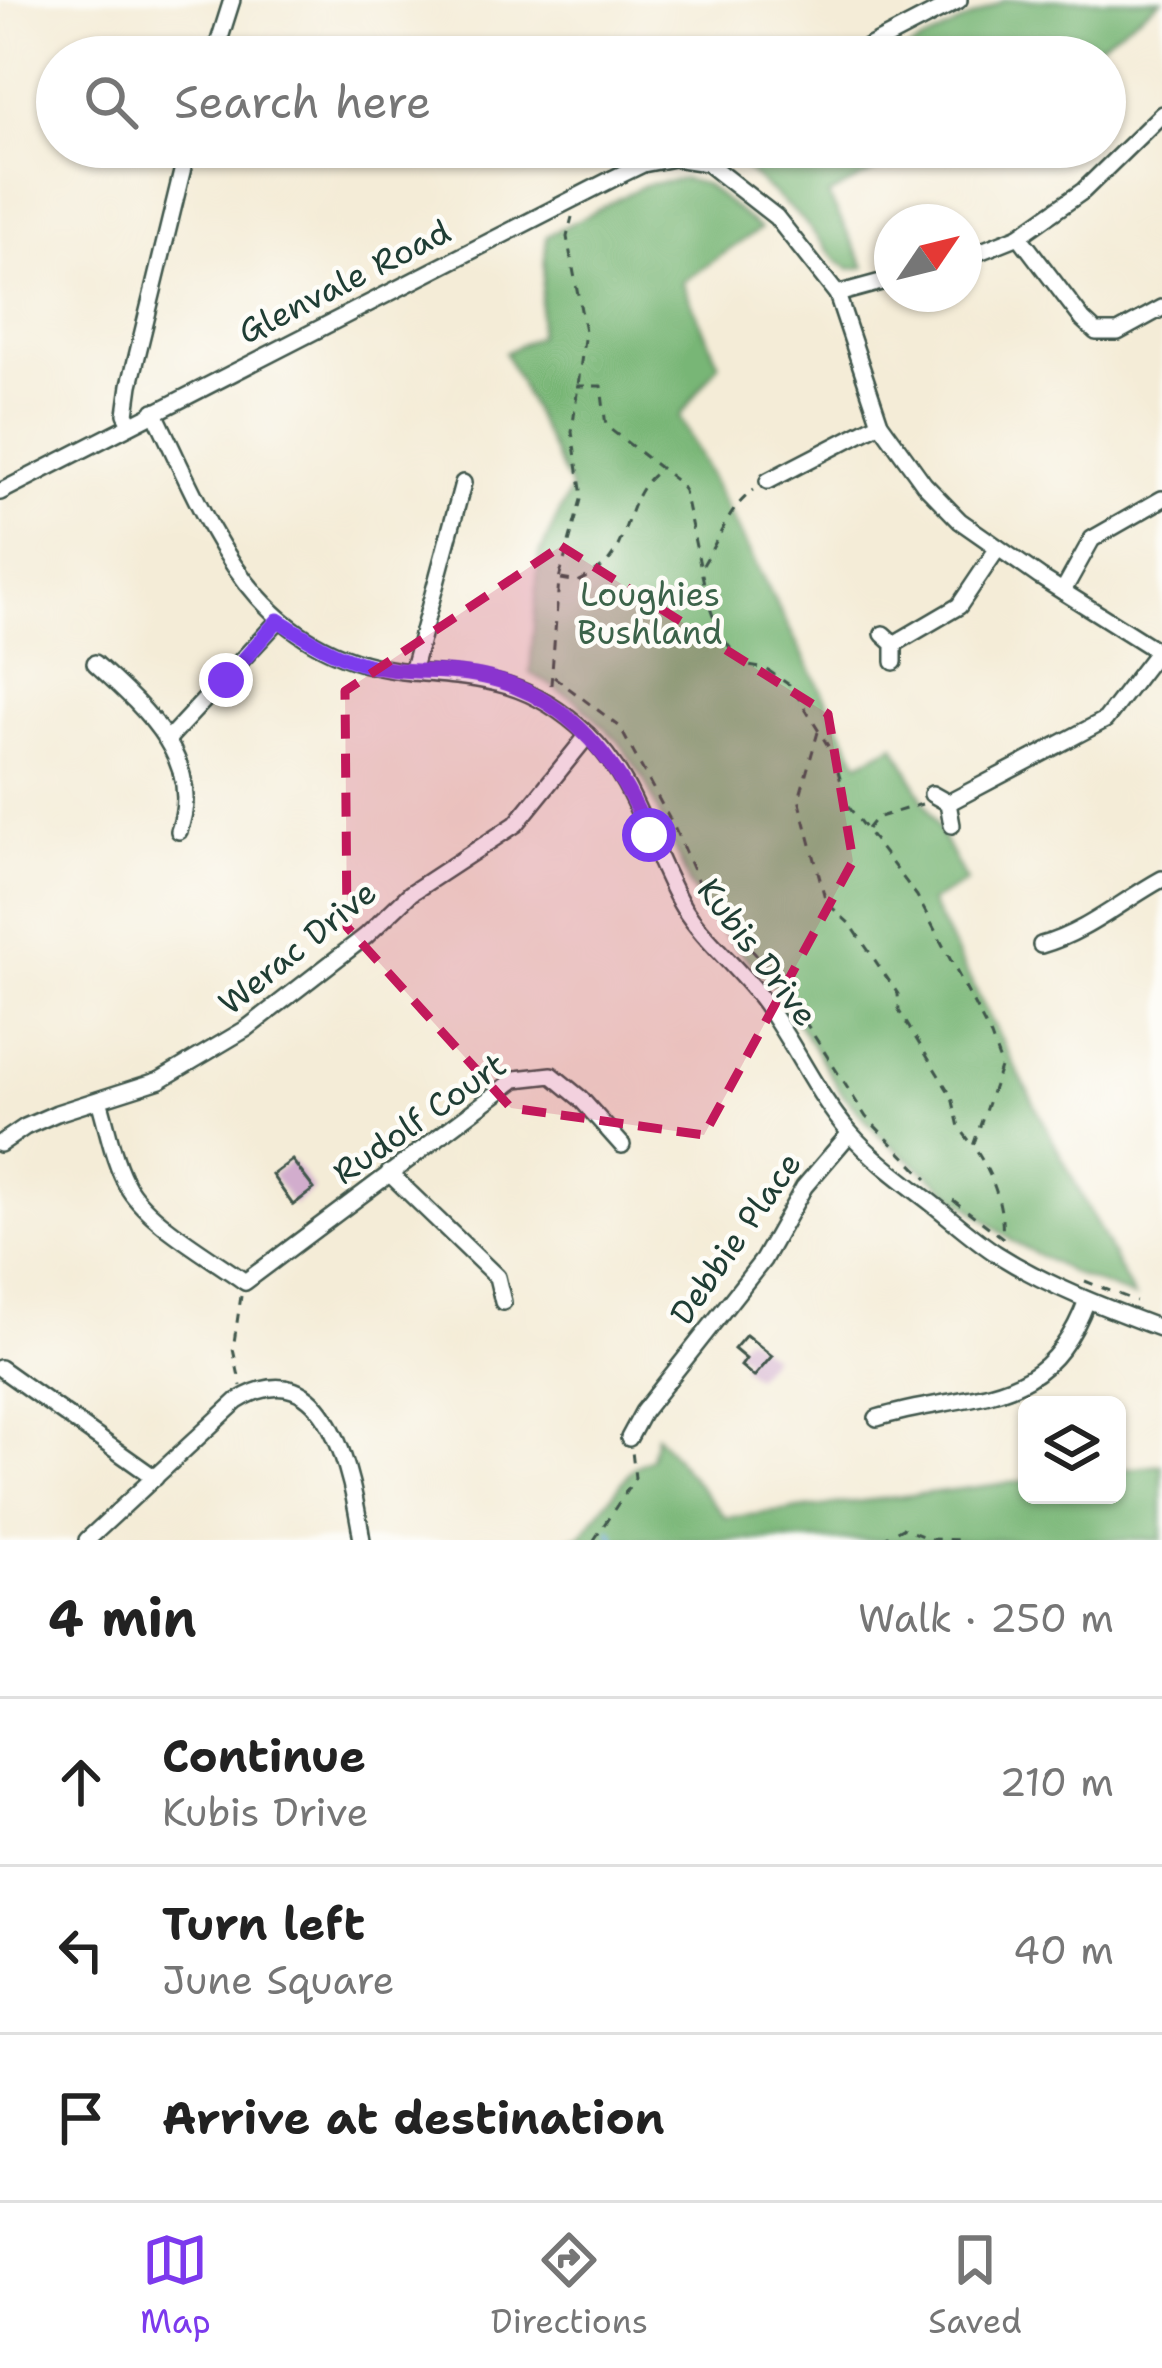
<!DOCTYPE html>
<meta charset="utf-8">
<style>
body{margin:0;font-family:"Shantell Sans",sans-serif;background:#f2f2f2;color:#222}
.controls{position:absolute;right:36px;bottom:36px;display:grid;overflow:hidden;border-radius:18px;box-shadow:0 3px 9px #0004}
.controls button{width:108px;height:108px;display:grid;place-items:center;padding:0;border:0;border-bottom:3px solid #e0e0e0;background:#fff;color:#222;font:60px sans-serif}
.compass{position:absolute;left:874px;top:204px;width:108px;height:108px;border-radius:50%;background:#fff;box-shadow:0 3px 9px #0004;rotate:55deg}
.stop{position:absolute;width:36px;height:36px;margin:-27px;border:9px solid #7c3aed;border-radius:50%;background:#fff}
.stop.end{background:#7c3aed;border-color:#fff;box-shadow:0 3px 12px #0008}
.list{margin:0;padding:0;list-style:none}
h2{display:flex;justify-content:space-between;align-items:center;height:156px;margin:0;padding:0 48px;font-size:51px}
h2 small{font-size:39px;font-weight:400;color:#767676}
.list li{display:grid;grid-template-columns:78px 1fr auto;gap:36px;align-items:center;box-sizing:border-box;height:168px;padding:0 48px;border-top:3px solid #e0e0e0}
.list b{display:block;font-size:45px;white-space:nowrap}
.list p{margin:0;font-size:39px;white-space:nowrap;color:#767676}
.list em{font-size:39px;font-style:normal;color:#767676}
.icon{flex:none;width:66px;height:66px;fill:none;stroke:currentColor;stroke-width:2;stroke-linecap:round;stroke-linejoin:round}
.map{position:relative;flex:none;width:1162px;height:1540px;overflow:hidden}
.search{position:absolute;background:#fff;box-shadow:0 3px 9px #0004;left:36px;right:36px;top:36px;height:132px;display:flex;align-items:center;gap:30px;box-sizing:border-box;padding:0 42px;border-radius:66px;color:#767676;font-size:45px}
.sheet{height:660px;background:#fff}
nav{display:flex;justify-content:space-around;align-items:center;box-sizing:border-box;height:168px;border-top:3px solid #e0e0e0;background:#fff;font-size:33px;color:#767676}
nav a{display:grid;justify-items:center;gap:6px}
nav .on{color:#7c3aed}
.map>svg:first-child{display:block}
.forest{fill:#78b676;stroke:#4c7a55;stroke-width:3}
.lines{fill:none;stroke-linecap:round;stroke-linejoin:round}
.stream{stroke:#6aa5da;stroke-width:4.5}
.building{fill:#d2adcd}
.minor-casing{stroke:#3f574c;stroke-width:20}
.path{stroke:#3f574c;stroke-width:3;stroke-dasharray:9 9;stroke-linecap:butt}
.minor{stroke:#fff;stroke-width:15}
.route{stroke:#7c3aed;stroke-width:15}
.marked{fill:#c2185b;fill-opacity:0.2;stroke:#c2185b;stroke-width:9;stroke-dasharray:24 15;stroke-linejoin:round}
.labels{text-anchor:middle;stroke-width:9;stroke-linejoin:round;paint-order:stroke}
.street-label{font-size:33px;fill:#1f3d34;stroke:#fdfcf7}
.park-label{font-size:33px;fill:#3c634a;stroke:#fdfcf7}
</style>
<div class="map">
<svg width="1162" height="1540" viewBox="0 0 1162 1540">
<rect width="100%" height="100%" fill="#fdfcf7"/>
<filter id="ink" filterUnits="userSpaceOnUse"><feTurbulence type="fractalNoise" baseFrequency=".00833" numOctaves="2"/><feDisplacementMap in="SourceGraphic" scale="24" xChannelSelector="R" yChannelSelector="G"/><feConvolveMatrix kernelMatrix="1 2 1 2 8 2 1 2 1" color-interpolation-filters="sRGB"/></filter>
<filter id="wash" filterUnits="userSpaceOnUse"><feTurbulence type="fractalNoise" baseFrequency=".004" numOctaves="4" result="noise"/><feDisplacementMap in="SourceGraphic" scale="48" xChannelSelector="R" yChannelSelector="G"/><feGaussianBlur stdDeviation="2.7" result="paint"/><feColorMatrix in="noise" values="0 0 0 0 0 0 0 0 0 0 0 0 0 0 0 0 0 1.4 0 .05"/><feComposite in="paint" operator="in"/></filter>
<g filter="url(#wash)">
<rect width="100%" height="100%" fill="#f4ecd7"/>
<g class="forest">
<path d="M 1005,0 L 1161,0 L 1081,57 L 894,57 Z"/>
<path d="M 922,147 L 828,195 L 865,267 L 850,269 L 837,261 L 802,219 L 744,168 L 740,147 Z"/>
<path d="M 683,179 L 704,184 L 760,229 L 682,282 L 719,364 L 679,417 L 859,763 L 895,745 L 966,882 L 930,902 L 1134,1297 L 1074,1274 L 1012,1241 L 881,1137 L 842,1093 L 779,993 L 725,935 L 691,888 L 644,779 L 619,742 L 577,701 L 530,673 L 539,556 L 571,489 L 505,353 L 538,336 L 547,236 L 645,185 Z"/>
<path d="M 656,1435 L 726,1518 L 1027,1481 L 1027,1495 L 1117,1495 L 1117,1470 L 1162,1465 L 1162,1540 L 563,1540 L 581,1536 L 633,1468 L 651,1459 Z"/>
</g>
<g class="lines">
<path class="stream" d="M 611,1531 L 615,1540"/>
</g>
<g id="blocks">
<g class="building">
<path d="M 292,1160 L 314,1189 L 293,1205 L 272,1175 Z"/>
<path d="M 746,1335 L 772,1356 L 754,1377 L 741,1366 L 746,1359 L 734,1349 Z"/>
</g>
</g>
</g>
<g filter="url(#ink)">
<use href="#blocks" fill-opacity="0" stroke="#3f574c" stroke-width="3"/>
<g class="lines">
<defs>
<g id="minor">
<path d="M 214,57 L 232,0"/>
<path d="M 849,57 L 959,0"/>
<path d="M 1019,236 L 1083,320 L 1096,332 L 1118,332 L 1162,308"/>
<path d="M 964,258 L 1019,236 L 1083,191 L 1162,114"/>
<path d="M 837,294 L 892,279"/>
<path d="M 154,411 C 214,535 255,658 412,672 C 485,678 531,681 587,734 C 637,780 649,850 683,907 C 704,940 736,966 760,997 C 793,1040 814,1092 850,1133 C 872,1158 899,1178 925,1198 C 949,1216 972,1238 997,1254 C 1048,1286 1106,1308 1162,1329"/>
<path d="M 131,423 L 126,414 L 130,385 L 188,147"/>
<path d="M 768,481 L 880,423"/>
<path d="M 0,492 L 614,178 L 643,164 L 674,158 L 707,163 L 776,217 L 837,294 L 880,423 L 924,484 L 960,521 L 1040,577 L 1162,654"/>
<path d="M 1063,591 L 1092,539 L 1162,499"/>
<path d="M 883,634 L 894,644 L 894,662"/>
<path d="M 894,644 L 959,606 L 998,548"/>
<path d="M 95,663 C 142,706 205,760 179,831"/>
<path d="M 412,672 L 463,483"/>
<path d="M 168,739 L 278,621"/>
<path d="M 932,794 L 948,803 L 952,825"/>
<path d="M 948,803 L 1105,720 L 1158,651"/>
<path d="M 1041,945 C 1085,933 1122,901 1162,879"/>
<path d="M 99,1100 C 108,1129 113,1162 129,1189 C 151,1224 211,1257 245,1282 L 516,1079 L 552,1075 L 580,1098 L 622,1145"/>
<path d="M 0,1144 L 25,1127 L 57,1113 L 160,1080 L 246,1029 L 366,936 L 411,893 L 516,824 L 588,735"/>
<path d="M 389,1173 L 497,1277 L 503,1302"/>
<path d="M 0,1368 L 155,1478"/>
<path d="M 877,1418 C 972,1389 1046,1412 1087,1300"/>
<path d="M 629,1438 L 643,1412 L 763,1260 L 804,1187 L 850,1133"/>
<path d="M 87,1540 L 237,1401 C 328,1345 352,1477 362,1540"/>
</g>
</defs>
<use href="#minor" class="minor-casing"/>
<g class="path">
<path d="M 576,386 L 601,386 L 606,426 L 678,482 L 684,491 L 708,602 L 719,633 L 738,658 L 749,666 L 766,669 L 791,686 L 833,754 L 848,806 L 917,896 L 991,1037 L 1001,1065 L 973,1146 C 991,1171 1005,1206 1002,1238"/>
<path d="M 703,565 C 719,539 729,507 754,490"/>
<path d="M 561,579 L 578,582 C 590,575 603,569 611,558 C 630,531 629,493 657,472"/>
<path d="M 554,677 L 619,726 L 674,827 L 703,893 L 781,984 L 866,1117 L 927,1179"/>
<path d="M 551,685 L 559,579 L 582,496 L 572,432 L 585,331 L 567,237 L 572,217"/>
<path d="M 818,732 L 799,799 L 826,902 L 851,925 L 898,994 L 899,1011 L 952,1097 L 959,1127 L 971,1143"/>
<path d="M 867,829 L 876,818 L 922,804"/>
<path d="M 953,1200 L 1003,1238"/>
<path d="M 1085,1281 L 1136,1301"/>
<path d="M 241,1296 L 233,1349 L 241,1386"/>
<path d="M 594,1540 L 635,1478 L 632,1451"/>
<path d="M 881,1540 L 902,1528 L 930,1539 L 962,1540"/>
</g>
<use href="#minor" class="minor"/>
</g>
</g>
<g class="lines" filter="url(#ink)">
<path class="route" d="M 226,680 L 278,620 C 305,637 330,654 360,663 C 402,676 447,667 489,678 C 570,698 619,763 649,835"/>
</g>
<path class="marked" d="M 561,546 L 828,714 L 853,861 L 704,1135 L 511,1108 L 347,927 L 345,691 Z"/>
<g class="labels">
<g class="street-label">
<text transform="translate(344 281) rotate(-27)" y="12">Glenvale Road</text>
<text transform="translate(297 947) rotate(-39)" y="12">Werac Drive</text>
<text transform="translate(758 952) rotate(53)" y="12">Kubis Drive</text>
<text transform="translate(419 1118) rotate(-35)" y="12">Rudolf Court</text>
<text transform="translate(735 1238) rotate(-55)" y="12">Debbie Place</text>
</g>
<g class="park-label">
<text x="650" y="606">Loughies<tspan x="650" dy="38">Bushland</tspan></text>
</g>
</g>
</svg>
<div class="controls">
<button><svg class="icon" aria-label="layers" viewBox="0 0 24 24"><path d="M12 4l9 5-9 5-9-5zM3 14l9 5 9-5"/></svg></button>
</div>
<svg class="compass" viewBox="-18 -18 36 36"><path d="M0-13l5 13h-10z" fill="#e53935"/><path d="M0 13l5-13h-10z" fill="#767676"/></svg>
<div class="stop" style="left:649px;top:835px"></div>
<div class="stop end" style="left:226px;top:680px"></div>
<div class="search"><svg class="icon" aria-label="search" viewBox="0 0 24 24"><circle cx="10" cy="10" r="6"/><path d="M15 15l6 6"/></svg>Search here</div>
</div>
<section class="sheet">
<h2>4 min<small>Walk · 250 m</small></h2>
<ul class="list">
<li><svg class="icon" aria-label="ahead" viewBox="0 0 24 24"><path d="M12 20V5M6 11l6-6 6 6"/></svg><div><b>Continue</b><p>Kubis Drive</p></div><em>210 m</em></li>
<li><svg class="icon" aria-label="left" viewBox="0 0 24 24"><path d="M17 20v-9H6M10 6l-5 5 5 5"/></svg><div><b>Turn left</b><p>June Square</p></div><em>40 m</em></li>
<li><svg class="icon" aria-label="arrive" viewBox="0 0 24 24"><path d="M6 21V4h12l-3 4 3 4H6"/></svg><div><b>Arrive at destination</b></div></li>
</ul>
</section>
<nav>
<a class="on"><svg class="icon" aria-label="map" viewBox="0 0 24 24"><path d="M3 6l6-2 6 2 6-2v14l-6 2-6-2-6 2zM9 4v14M15 6v14"/></svg>Map</a>
<a><svg class="icon" aria-label="directions" viewBox="0 0 24 24"><path d="M12 3l9 9-9 9-9-9zM9 14v-3h6M13 9l2 2-2 2"/></svg>Directions</a>
<a><svg class="icon" aria-label="saved" viewBox="0 0 24 24"><path d="M7 4h10v16l-5-4-5 4z"/></svg>Saved</a>
</nav>
